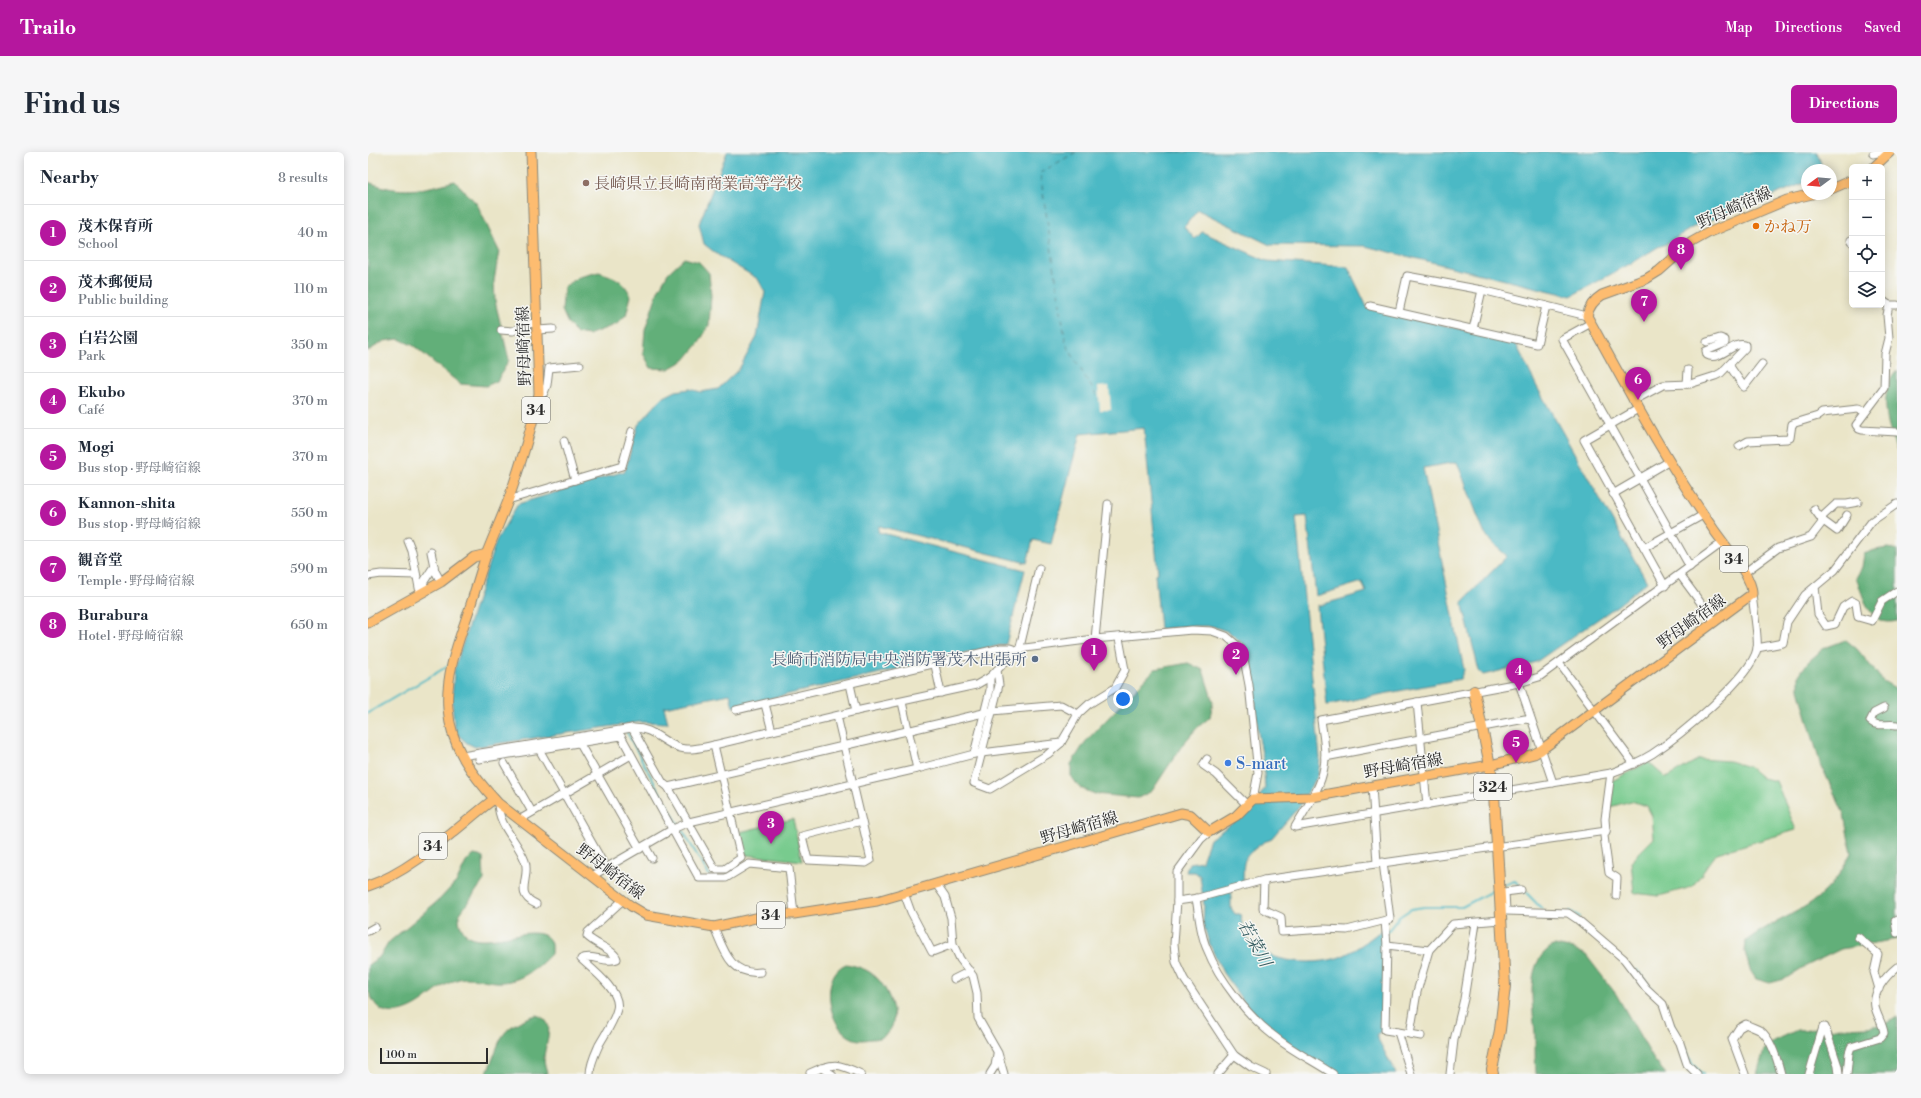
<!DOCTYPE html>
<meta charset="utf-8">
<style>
body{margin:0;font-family:"Libre Bodoni","Noto Serif JP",serif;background:#f6f6f7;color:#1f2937}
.controls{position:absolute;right:12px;top:12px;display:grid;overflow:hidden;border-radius:6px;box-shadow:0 2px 10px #0003}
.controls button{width:36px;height:36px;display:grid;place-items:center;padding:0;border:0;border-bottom:1px solid #e0e1e3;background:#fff;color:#1f2937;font:20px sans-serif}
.compass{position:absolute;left:1433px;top:12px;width:36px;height:36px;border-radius:50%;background:#fff;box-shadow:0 2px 10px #0003;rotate:254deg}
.scale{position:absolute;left:12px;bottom:10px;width:108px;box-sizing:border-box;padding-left:4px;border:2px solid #2b2b2b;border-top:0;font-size:11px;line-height:14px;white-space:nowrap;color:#2b2b2b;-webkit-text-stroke:3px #f6f6f2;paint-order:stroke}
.you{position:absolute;left:755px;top:547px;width:14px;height:14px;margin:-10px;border:3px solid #fff;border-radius:50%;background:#1a73e8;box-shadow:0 0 0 6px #1a73e833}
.badge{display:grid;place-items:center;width:26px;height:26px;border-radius:50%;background:#b5179e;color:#fff;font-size:13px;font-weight:700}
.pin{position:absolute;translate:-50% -33px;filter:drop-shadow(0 1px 2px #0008)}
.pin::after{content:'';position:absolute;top:21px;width:14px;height:12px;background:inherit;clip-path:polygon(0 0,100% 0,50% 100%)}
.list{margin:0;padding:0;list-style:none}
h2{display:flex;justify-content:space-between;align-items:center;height:52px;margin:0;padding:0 16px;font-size:17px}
h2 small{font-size:13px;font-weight:400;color:#747a83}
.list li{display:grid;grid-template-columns:26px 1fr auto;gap:12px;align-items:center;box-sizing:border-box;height:56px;padding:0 16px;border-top:1px solid #e0e1e3}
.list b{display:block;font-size:15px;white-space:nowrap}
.list p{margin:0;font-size:13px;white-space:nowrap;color:#747a83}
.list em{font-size:13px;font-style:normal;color:#747a83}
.icon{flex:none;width:22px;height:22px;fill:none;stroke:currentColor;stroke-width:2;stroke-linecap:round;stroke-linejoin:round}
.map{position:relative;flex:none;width:1529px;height:922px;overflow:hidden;border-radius:6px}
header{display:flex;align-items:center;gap:24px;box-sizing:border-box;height:56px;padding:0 20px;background:#b5179e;color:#fff}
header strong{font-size:19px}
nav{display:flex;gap:22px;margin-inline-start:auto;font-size:14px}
.intro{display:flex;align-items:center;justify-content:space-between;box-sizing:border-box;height:96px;padding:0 24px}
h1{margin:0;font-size:28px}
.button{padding:10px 18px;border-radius:6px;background:#b5179e;color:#fff;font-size:14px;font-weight:700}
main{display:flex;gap:24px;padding:0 24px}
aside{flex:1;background:#fff;border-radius:6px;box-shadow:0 2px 10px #0003}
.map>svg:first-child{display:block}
.green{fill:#78cb8e;stroke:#527b5c}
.forest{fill:#62af79;stroke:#466d52}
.water{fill:#4cb9c5;stroke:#3c7278}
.pier{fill:#eae5c8}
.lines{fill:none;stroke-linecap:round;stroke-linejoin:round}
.stream{stroke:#4cb9c5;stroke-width:2}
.ferry{stroke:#375d61;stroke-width:1;stroke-dasharray:5 4;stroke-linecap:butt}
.minor-casing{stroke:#8a887a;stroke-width:9}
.major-casing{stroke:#8a887a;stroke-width:11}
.highway-casing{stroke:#8a887a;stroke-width:12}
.minor{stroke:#fff;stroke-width:7}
.major{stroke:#fdbc70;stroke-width:9}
.highway{stroke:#fdbc70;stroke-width:10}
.education-dot{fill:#8d6e63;stroke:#f6f6f2;stroke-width:1.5}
.food-dot{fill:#e8710a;stroke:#f6f6f2;stroke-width:1.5}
.service-dot{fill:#5c6f8a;stroke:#f6f6f2;stroke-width:1.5}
.shop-dot{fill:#3f7fe0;stroke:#f6f6f2;stroke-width:1.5}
.labels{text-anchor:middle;stroke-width:3;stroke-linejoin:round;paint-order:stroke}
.shield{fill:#f6f6f2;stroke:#686867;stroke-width:1}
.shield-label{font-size:15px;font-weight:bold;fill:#2b2b2b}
.education-label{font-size:16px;fill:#785e54;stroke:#f6f6f2;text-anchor:start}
.street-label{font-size:16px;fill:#2b2b2b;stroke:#f6f6f2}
.food-label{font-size:16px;fill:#c56008;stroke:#f6f6f2;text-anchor:start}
.service-label{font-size:16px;fill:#4e5e75;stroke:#f6f6f2;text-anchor:end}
.shop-label{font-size:16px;fill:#366cbe;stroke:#f6f6f2;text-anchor:start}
.water-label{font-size:17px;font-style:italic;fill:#375d61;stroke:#f6f6f2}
</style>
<header>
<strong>Trailo</strong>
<nav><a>Map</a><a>Directions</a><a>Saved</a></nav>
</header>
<div class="intro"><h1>Find us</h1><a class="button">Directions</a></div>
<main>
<aside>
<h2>Nearby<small>8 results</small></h2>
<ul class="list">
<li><span class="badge">1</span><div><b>茂木保育所</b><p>School</p></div><em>40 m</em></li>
<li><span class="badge">2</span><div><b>茂木郵便局</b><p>Public building</p></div><em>110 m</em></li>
<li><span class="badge">3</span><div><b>白岩公園</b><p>Park</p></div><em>350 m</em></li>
<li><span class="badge">4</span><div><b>Ekubo</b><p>Café</p></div><em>370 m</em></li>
<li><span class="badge">5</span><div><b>Mogi</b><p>Bus stop · 野母崎宿線</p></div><em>370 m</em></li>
<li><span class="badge">6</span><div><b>Kannon-shita</b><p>Bus stop · 野母崎宿線</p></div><em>550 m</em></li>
<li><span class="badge">7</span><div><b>観音堂</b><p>Temple · 野母崎宿線</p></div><em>590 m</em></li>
<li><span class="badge">8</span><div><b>Burabura</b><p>Hotel · 野母崎宿線</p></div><em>650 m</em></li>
</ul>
</aside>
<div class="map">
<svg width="1529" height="922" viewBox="0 0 1529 922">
<rect width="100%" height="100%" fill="#f6f6f2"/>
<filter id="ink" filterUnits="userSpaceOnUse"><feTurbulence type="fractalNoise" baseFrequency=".025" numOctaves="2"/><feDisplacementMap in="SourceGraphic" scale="8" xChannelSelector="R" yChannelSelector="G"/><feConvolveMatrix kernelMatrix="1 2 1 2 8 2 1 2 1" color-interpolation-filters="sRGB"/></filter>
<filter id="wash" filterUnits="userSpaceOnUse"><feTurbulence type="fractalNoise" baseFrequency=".012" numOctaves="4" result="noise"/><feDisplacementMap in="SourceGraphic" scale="16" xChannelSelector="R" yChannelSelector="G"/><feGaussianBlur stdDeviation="0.9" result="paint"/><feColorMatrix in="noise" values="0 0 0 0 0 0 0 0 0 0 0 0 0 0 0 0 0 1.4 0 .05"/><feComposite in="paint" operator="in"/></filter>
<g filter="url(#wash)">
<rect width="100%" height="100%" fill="#eae5c8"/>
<g class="green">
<path d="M 1331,607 L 1361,609 L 1381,615 L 1394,626 L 1408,629 L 1428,678 L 1349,701 L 1324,735 L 1291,744 L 1266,741 L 1263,709 L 1286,686 L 1284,664 L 1279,654 L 1263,649 L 1242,655 L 1244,629 L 1280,610 L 1298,626 Z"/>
<path d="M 425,667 L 434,709 L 378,703 L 372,680 Z"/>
</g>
<g class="forest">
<path d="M 87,29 L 109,52 L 131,99 L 126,129 L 127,149 L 141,208 L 129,229 L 118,234 L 92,232 L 46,194 L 31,187 L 16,189 L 0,199 L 0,30 C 34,43 53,38 87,29 Z"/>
<path d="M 316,106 L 331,110 L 341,121 L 343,144 L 341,173 L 331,191 L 317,208 L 301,217 L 283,216 L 275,201 L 277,178 L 290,139 L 300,121 Z"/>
<path d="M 231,120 C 249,126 255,128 263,144 L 258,163 L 249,172 L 220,183 L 209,181 L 200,172 L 194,158 L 196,135 L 211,125 Z"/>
<path d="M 1529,219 L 1529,299 C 1520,276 1509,239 1529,219 Z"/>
<path d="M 1520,396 L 1529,398 L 1529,469 C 1501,476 1496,445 1488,426 L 1494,415 L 1496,402 L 1507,398 Z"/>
<path d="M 1478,488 L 1489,497 L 1515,529 L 1529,537 L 1529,787 L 1473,797 L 1434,816 L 1417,827 L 1402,831 L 1388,827 L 1382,818 L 1377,800 L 1378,789 C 1404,768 1440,760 1463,733 C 1471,724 1477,711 1483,701 L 1476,662 L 1452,611 L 1431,537 L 1431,523 L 1440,510 L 1456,496 Z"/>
<path d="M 820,511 L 835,518 L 845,550 L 842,565 L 829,576 L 815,592 L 784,639 L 770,646 L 727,642 L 712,636 L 703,624 L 703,612 L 718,589 L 787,517 Z"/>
<path d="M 106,703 L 111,704 L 115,706 L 116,728 L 91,763 C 91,766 91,772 93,775 C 104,806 170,765 182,789 C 184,793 183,798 183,802 C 169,817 150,832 128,830 C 116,829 103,824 91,827 C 76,832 67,840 55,849 C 40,860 15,869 5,848 C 3,845 1,841 0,837 C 0,830 0,821 0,813 L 13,803 L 21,790 L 72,747 L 89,729 L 98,710 Z"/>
<path d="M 1187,793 L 1206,797 L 1218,803 L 1248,842 L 1286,908 L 1298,922 L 1168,922 C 1167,909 1167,895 1167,882 C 1165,854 1155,808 1187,793 Z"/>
<path d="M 478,812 C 489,814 500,817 509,826 C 521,838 535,871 517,883 C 514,886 507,887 503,887 C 496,888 490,889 484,886 C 460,876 451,823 478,812 Z"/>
<path d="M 168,863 C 190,869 177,889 176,906 C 176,911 178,917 179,922 L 118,922 C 135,888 127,877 168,863 Z"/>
<path d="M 1529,865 L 1529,922 L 1389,922 L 1396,898 L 1404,890 L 1429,878 L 1499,875 L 1518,872 Z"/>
</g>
<path class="water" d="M 359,0 L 1449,0 L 1455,18 L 1439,18 L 1439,30 L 1327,74 L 1298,92 L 1290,95 L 1269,108 L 1203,144 L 997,94 L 902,93 L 830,58 L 816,75 L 827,87 L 834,80 L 899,109 L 980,115 L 999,155 L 1147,190 L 1169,235 L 1279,430 L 1249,454 L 1168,510 L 1115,523 L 1111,519 L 1094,450 L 1139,404 L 1123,390 L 1115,378 L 1089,310 L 1055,316 L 1096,518 L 1092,527 L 959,553 L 949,454 L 998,440 L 994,430 L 948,444 L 939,364 L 928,365 L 952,606 L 950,624 L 946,630 L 930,656 L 902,688 C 896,689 893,692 888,696 C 873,707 876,712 875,730 L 863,733 L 863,756 L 867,762 L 872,762 C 874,768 874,776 877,782 C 890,811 946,815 972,805 C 987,799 1002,787 1015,777 L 1016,788 L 1015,878 L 1008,883 L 1028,922 L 967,922 L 903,879 L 883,860 L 855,821 L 841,791 L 835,771 L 836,753 L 832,724 L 827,720 L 818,720 L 821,711 L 834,709 L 842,687 L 883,658 L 897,636 L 895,607 L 890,580 L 884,516 L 876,493 L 861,480 L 844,474 L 818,474 L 792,477 L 787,422 L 790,421 L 776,276 L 712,282 L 683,392 L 665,388 L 659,411 L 511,374 L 510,380 L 657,418 L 638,492 L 365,555 L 362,542 L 296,555 L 300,571 L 272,570 L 107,595 L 99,591 L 89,582 L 86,573 L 84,550 L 86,518 L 128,389 L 150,352 L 257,319 L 270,273 L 294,246 L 308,239 L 322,237 L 333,240 L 350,237 L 371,217 L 389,185 L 397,140 L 390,127 L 350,103 L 336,92 L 331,72 Z"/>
<path class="pier" d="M 741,234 L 743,258 L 732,258 L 730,235 Z"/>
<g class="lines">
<g class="stream">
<path d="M 0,561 L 80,514"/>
<path d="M 254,571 L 283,625 L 310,672"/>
<path d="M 313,676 L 341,723"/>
<path d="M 1135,733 L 1147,729 L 1174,757"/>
<path d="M 1202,759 L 1212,765"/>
<path d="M 1020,779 L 1031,765 L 1043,757 L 1056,755 L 1094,755 L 1128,737"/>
<path d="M 1269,818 L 1284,837"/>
<path d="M 1305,872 L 1310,881"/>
<path d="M 1317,895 L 1324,912 L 1335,922"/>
</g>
<path class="ferry" d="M 708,0 L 672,21 L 698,192 L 731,248"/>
</g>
</g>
<g filter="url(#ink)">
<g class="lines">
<defs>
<g id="minor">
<path d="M 1505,2 L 1513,0"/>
<path d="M 1483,88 L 1484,90"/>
<path d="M 1514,148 L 1521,153 L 1529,153"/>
<path d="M 1521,153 L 1519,163 L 1521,186 L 1517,202 L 1516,236 L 1488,273 L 1491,277 L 1494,278 L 1529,280"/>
<path d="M 1002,154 L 1169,192 L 1178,154"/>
<path d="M 1031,160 L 1039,124 L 1114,138 L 1219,164"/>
<path d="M 1223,171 L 1194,187 L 1322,415"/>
<path d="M 1105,177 L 1114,138"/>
<path d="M 133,178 L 145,179 L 159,172 L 169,171"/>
<path d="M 169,178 L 185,177"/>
<path d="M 1361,213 L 1376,235 L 1394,212"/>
<path d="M 1319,232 L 1320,218"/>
<path d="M 171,242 L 176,241 L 179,233 L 181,216 L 212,213"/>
<path d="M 1265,249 L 1295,233 L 1322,232 L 1347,224 L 1353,221 L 1377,196 L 1377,193 C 1365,189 1352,210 1339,203 L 1338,199 L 1355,192 L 1357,191 L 1357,188 L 1352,186 L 1339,190"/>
<path d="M 1270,257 L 1216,288 L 1297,434"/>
<path d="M 196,289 L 207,328"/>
<path d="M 1371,294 L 1380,289 L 1419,287 L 1422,286 L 1424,272 L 1450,264 L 1454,261 L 1490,257 L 1498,259"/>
<path d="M 1245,342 L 1300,310"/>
<path d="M 140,348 L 254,314 L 264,279"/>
<path d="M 1446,357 L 1454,368 L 1469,379 L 1479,363"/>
<path d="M 40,389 L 44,399 L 52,441"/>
<path d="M 1354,391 L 1171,525 L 1151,531 L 953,568 C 955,583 959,600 956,615 C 953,636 938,656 927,675 L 1243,621 C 1257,616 1271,610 1284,602 C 1310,585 1383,526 1389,497 C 1391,487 1385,454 1384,442"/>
<path d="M 1276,396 L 1335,363"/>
<path d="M 63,400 L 67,419 L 73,430"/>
<path d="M 1376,421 L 1410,396 L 1443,385 L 1453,372 L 1455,364 L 1468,352 L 1479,352 L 1490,350"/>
<path d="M 1312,423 L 1347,470"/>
<path d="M 0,424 L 13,422 L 48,423"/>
<path d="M 1447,435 L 1450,462 L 1458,474 L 1467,472 L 1475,455 L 1484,449 L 1488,451 L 1490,465 L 1504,469 L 1514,449 L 1529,439"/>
<path d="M 58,438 L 55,431 L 66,414"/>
<path d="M 727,487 L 740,352"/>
<path d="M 1389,496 L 1415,491 L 1419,470 L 1437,443 L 1467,418 L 1504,369 L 1529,352"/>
<path d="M 1191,511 L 1266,612"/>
<path d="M 567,513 L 573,541"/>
<path d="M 629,518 L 631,533 L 606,631 L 622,637 L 680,602 L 693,591 L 710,562 L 721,552 L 747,536 L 757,518 L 751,486"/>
<path d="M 1151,531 L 1185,631"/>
<path d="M 482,532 L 488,559"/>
<path d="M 534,550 L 549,617"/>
<path d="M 1049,550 L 1059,653"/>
<path d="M 397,552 L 404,579"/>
<path d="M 1516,556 L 1506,561 L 1502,569 C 1510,576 1519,571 1529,573"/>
<path d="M 368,558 L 633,496 L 642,496 L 651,499 L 671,416"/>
<path d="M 469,564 L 503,708 L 498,711 L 440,708 L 434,684 L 494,669"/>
<path d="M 264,576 L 295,631 L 300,635 L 347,717 L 357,717 L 373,706 L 346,593"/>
<path d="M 212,592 L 272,697"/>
<path d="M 172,599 L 238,716"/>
<path d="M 606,602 L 622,538 L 622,525"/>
<path d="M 94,604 L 264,576 C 285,575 293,590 312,596 C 322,599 336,595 346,593 L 488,559 L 608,533 L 622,525 L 645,502 L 657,496 L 727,487 L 824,478 L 844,479 L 858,484 L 871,495 L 875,502 L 881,533 L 890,621 L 885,647"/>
<path d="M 957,605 L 1157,567 L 1163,568"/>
<path d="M 111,607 L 253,584 L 331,726 L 358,726 L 381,712 L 421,716 L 426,762"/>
<path d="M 839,607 L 835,613 L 848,622 L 880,654"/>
<path d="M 136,611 L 164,660"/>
<path d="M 1004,634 L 1009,711"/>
<path d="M 300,635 L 624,559 L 693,553 L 710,562"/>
<path d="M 130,651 C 131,676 149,687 157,709 C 163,726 145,742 168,752"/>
<path d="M 151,668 L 263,603"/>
<path d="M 1238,679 L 1236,684 L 1241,721 L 1249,726 L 1248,744"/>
<path d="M 841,680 L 833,687 L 809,720 L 809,749 L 806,792 L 808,810 L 816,827 L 866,903 L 883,915 L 898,922"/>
<path d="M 277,694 L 284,706"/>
<path d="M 224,724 L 305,677 L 321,670 L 549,617 L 606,602 L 693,591"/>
<path d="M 896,728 L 895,757 L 913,765 L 914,780 L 956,777 L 979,778 L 1022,767 L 1015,710"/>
<path d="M 568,732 L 577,745 L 583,766 L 585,792 L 592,807 L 605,824 L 609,841 L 610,866 L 630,901 L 636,922"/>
<path d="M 1137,740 L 1153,738"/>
<path d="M 536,741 L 543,760 L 564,800 L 585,792"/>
<path d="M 1131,741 L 1137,740 L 1138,759 L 1200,761 L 1209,767 L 1256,807 L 1278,836 L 1295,852 L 1303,876 L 1312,891 L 1319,912 L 1329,922"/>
<path d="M 828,746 C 831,763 832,782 839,797 C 851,828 880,864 906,884 C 924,899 946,909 965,922"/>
<path d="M 809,749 L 830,746 L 896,728 L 1238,679 L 1237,667 L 1243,621"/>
<path d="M 1529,768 L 1527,769 L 1529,781"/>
<path d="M 1017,769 L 1019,793 L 1017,878 L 1030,880 L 1043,922"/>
<path d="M 346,775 C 356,798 362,824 393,820"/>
<path d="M 0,779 L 7,775"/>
<path d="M 1490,785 L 1510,802 L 1506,820 L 1511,837"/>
<path d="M 1019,793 L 1061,798"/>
<path d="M 586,827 L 602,819"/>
<path d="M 1030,880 L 1042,882 L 1049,840 L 1061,798 L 1085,772 L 1132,768"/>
<path d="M 1042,882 L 1053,884"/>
<path d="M 453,916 L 464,922"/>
<path d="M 442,921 C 465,910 470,911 493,922"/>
<path d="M 222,922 C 222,912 227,902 231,893 C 237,882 246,870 249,857 C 254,840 224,817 213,807 C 224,801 237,812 249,807 C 247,798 226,792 219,784 L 220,780 L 255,748"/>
<path d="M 622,922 L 627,914 L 629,902"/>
<path d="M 850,922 L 866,903"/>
<path d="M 1082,922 L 1086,888 L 1096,847 L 1108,771"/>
<path d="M 1377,922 L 1364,887 L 1371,876 L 1378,872 C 1383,875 1388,876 1393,879 C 1403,887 1410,910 1413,922"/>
<path d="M 1441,922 L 1455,875 L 1457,875 L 1470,914 L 1471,922"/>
<path d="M 1479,922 L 1481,901 L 1483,895 L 1512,886 L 1516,881 C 1515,872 1509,864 1507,855 C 1504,840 1518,824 1529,815"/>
</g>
<g id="major">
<path d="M 163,0 L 171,242 C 163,279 152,314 140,349 C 133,367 125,385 118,403 C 113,419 108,435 103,452 C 92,486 77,520 80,557 C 83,596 105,624 130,651 L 263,754 L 278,763 L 346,775 L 406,762 L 426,762 L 509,749 L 813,661 L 823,663 L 841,680 L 868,664 L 885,647 L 944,645 L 1122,613 L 1166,602 L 1173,598 L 1384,442 C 1385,424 1354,391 1344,375 C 1297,308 1259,236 1219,164 C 1221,154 1226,148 1234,143 L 1278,127 L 1291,119 L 1324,90 L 1340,81 L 1419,48 L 1444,42"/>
<path d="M 1506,15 L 1522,0"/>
<path d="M 1463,37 L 1484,28"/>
<path d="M 0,471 L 73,430 L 106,405 L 119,402"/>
<path d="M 0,734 C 45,719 88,676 126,647"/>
</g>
<path id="highway" d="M 1106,539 L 1122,613 L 1126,642 L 1137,834 L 1132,878 L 1124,918 L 1125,922"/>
</defs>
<use href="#minor" class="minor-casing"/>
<use href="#major" class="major-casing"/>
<use href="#highway" class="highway-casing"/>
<use href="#minor" class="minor"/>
<use href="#major" class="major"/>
<use href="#highway" class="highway"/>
</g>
</g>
<circle class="education-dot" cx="218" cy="31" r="4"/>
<circle class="food-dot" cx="1388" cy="74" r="4"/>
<circle class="service-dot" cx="667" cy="507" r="4"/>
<circle class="shop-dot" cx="860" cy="611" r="4"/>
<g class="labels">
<g class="shield">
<rect x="154" y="245" width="28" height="26" rx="3"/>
<rect x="1352" y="394" width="28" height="26" rx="3"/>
<rect x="1106" y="622" width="38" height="26" rx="3"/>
<rect x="51" y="681" width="28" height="26" rx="3"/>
<rect x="389" y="750" width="28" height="26" rx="3"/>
</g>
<g class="shield-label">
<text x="168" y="263">34</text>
<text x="1366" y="412">34</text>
<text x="1125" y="640">324</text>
<text x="65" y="699">34</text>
<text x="403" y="768">34</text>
</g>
<g class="education-label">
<text x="226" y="37">長崎県立長崎南商業高等学校</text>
</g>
<g class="street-label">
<text transform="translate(1366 55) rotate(-24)" y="6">野母崎宿線</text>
<text transform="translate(155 194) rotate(-92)" y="6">野母崎宿線</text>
<text transform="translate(1323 469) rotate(-36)" y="6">野母崎宿線</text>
<text transform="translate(1035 613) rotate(-10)" y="6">野母崎宿線</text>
<text transform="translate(711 675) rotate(-16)" y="6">野母崎宿線</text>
<text transform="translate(243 719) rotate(37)" y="6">野母崎宿線</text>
</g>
<g class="food-label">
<text x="1396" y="80">かね万</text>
</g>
<g class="service-label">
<text x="659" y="513">長崎市消防局中央消防署茂木出張所</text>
</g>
<g class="shop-label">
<text x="868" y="617">S-mart</text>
</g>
<g class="water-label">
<text transform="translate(887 791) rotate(61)" y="6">若菜川</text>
</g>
</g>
</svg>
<div class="controls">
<button>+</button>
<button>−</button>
<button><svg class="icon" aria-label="locate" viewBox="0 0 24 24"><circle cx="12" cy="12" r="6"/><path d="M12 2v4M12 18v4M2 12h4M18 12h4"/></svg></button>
<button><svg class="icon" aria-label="layers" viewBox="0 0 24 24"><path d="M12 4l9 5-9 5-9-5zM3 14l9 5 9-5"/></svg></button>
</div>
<svg class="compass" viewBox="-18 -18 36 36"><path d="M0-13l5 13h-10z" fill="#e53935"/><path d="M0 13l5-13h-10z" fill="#747a83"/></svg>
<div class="scale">100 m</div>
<div class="you"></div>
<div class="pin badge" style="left:726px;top:519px">1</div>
<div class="pin badge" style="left:868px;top:523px">2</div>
<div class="pin badge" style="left:403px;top:692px">3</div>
<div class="pin badge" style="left:1151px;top:539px">4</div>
<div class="pin badge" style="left:1148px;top:611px">5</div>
<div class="pin badge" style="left:1270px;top:248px">6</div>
<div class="pin badge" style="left:1276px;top:170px">7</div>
<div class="pin badge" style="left:1313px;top:118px">8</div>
</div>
</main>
